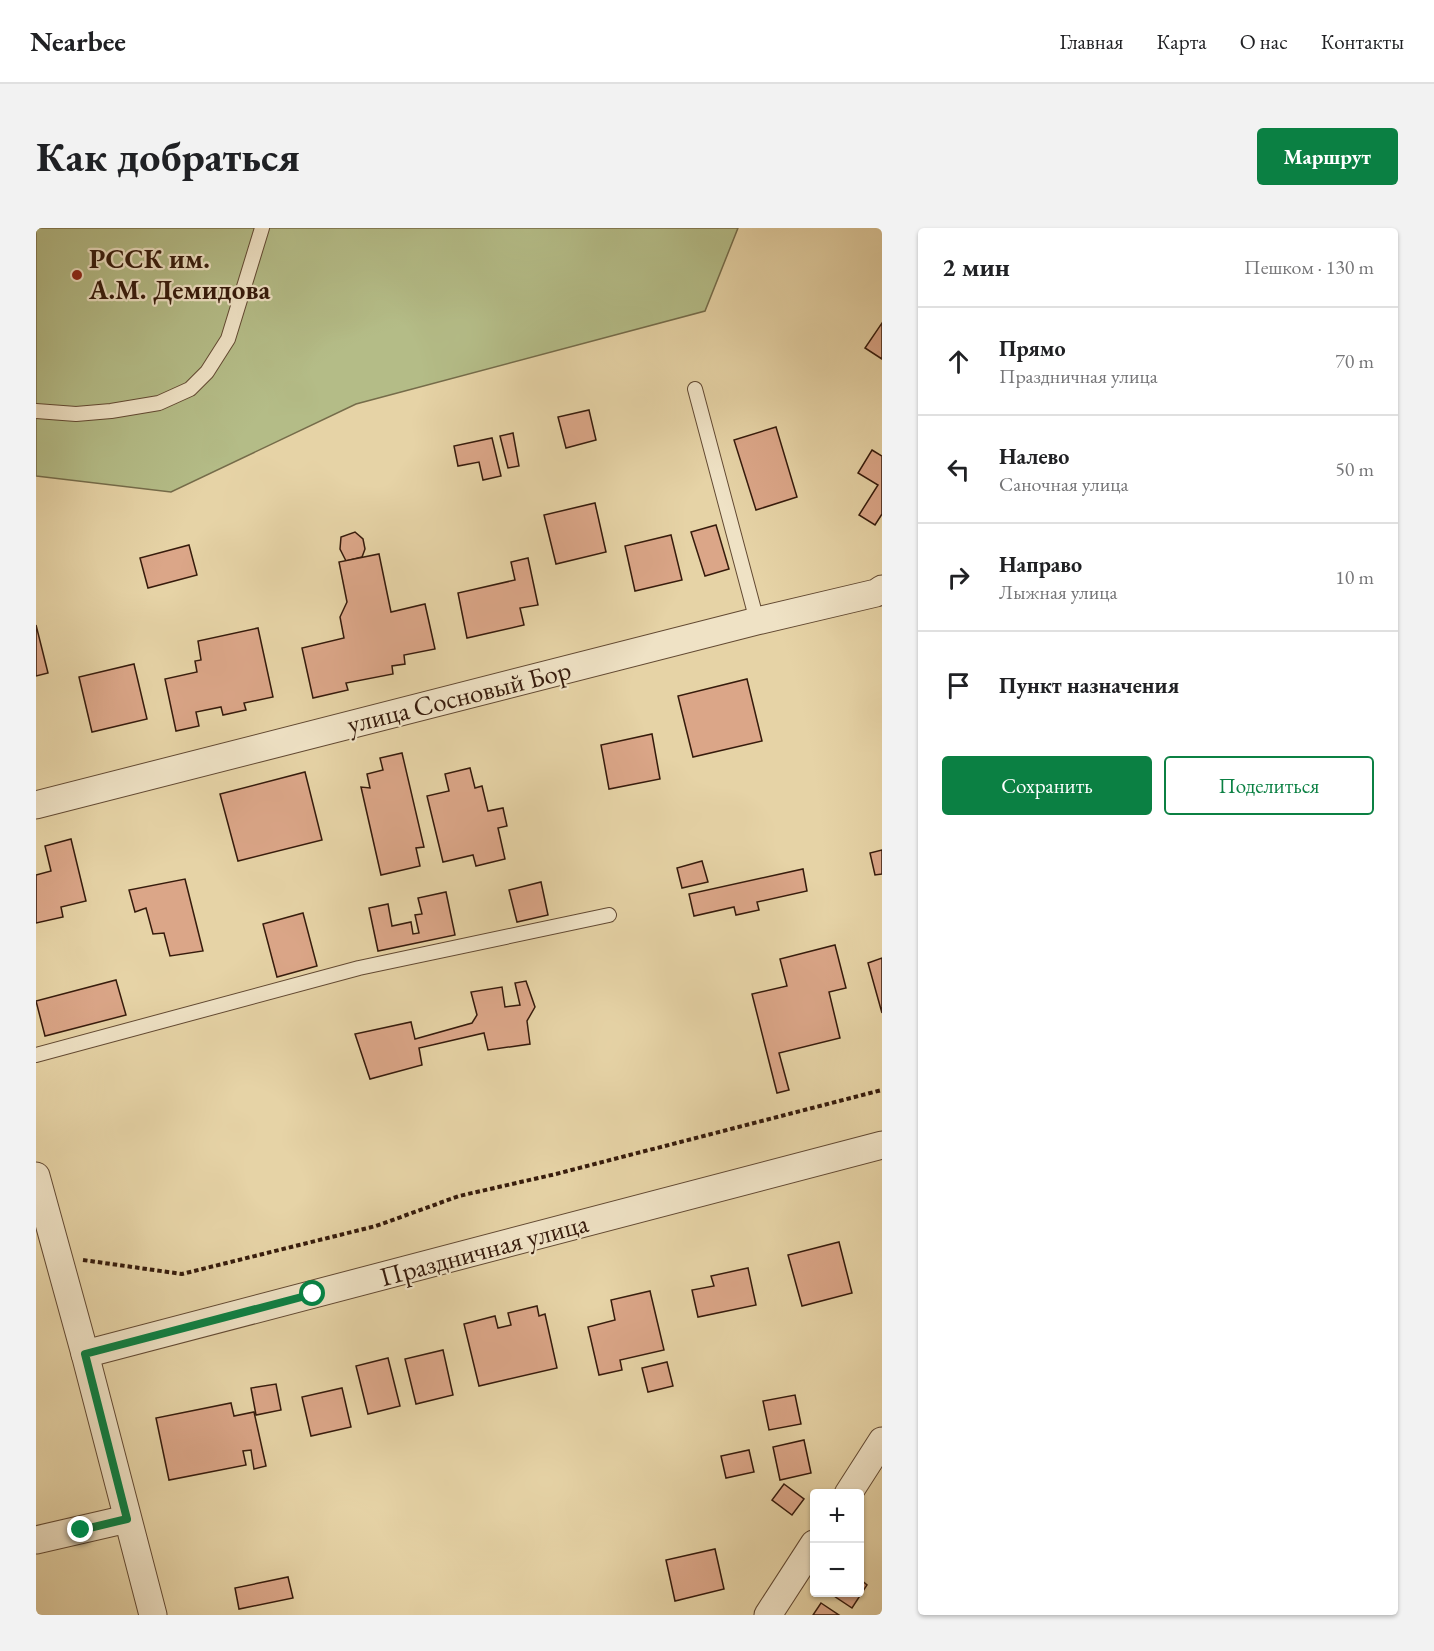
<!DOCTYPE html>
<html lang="ru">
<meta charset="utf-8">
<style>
body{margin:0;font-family:"EB Garamond",serif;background:#f2f2f2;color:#202124}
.controls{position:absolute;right:18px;bottom:18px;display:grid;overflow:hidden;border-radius:6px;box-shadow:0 2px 4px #0004}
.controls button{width:54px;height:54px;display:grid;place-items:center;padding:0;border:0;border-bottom:2px solid #e0e0e0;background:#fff;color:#202124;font:30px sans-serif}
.stop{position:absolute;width:18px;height:18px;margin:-14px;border:4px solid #0b8043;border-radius:50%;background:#fff}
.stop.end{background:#0b8043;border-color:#fff;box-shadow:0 2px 6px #0008}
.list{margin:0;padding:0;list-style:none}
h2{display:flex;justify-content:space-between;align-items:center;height:78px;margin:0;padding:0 24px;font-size:26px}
h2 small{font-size:20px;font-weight:400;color:#757577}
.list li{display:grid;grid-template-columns:39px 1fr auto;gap:18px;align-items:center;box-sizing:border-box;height:108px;padding:0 24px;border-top:2px solid #e0e0e0}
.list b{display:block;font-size:22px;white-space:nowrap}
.list p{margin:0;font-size:20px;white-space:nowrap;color:#757577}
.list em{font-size:20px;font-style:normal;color:#757577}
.actions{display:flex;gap:12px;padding:18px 24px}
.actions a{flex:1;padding:14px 0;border:2px solid #0b8043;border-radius:6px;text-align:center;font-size:21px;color:#0b8043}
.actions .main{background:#0b8043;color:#fff}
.icon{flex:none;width:33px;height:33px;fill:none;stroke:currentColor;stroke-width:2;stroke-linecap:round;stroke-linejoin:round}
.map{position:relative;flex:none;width:846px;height:1387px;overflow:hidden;border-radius:6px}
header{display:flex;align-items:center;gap:36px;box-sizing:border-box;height:84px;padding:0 30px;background:#fff;border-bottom:2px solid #e0e0e0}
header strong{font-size:28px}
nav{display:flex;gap:33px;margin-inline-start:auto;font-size:21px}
.intro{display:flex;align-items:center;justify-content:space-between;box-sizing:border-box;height:144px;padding:0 36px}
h1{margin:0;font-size:42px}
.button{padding:15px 27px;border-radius:6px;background:#0b8043;color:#fff;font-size:21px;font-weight:700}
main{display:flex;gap:36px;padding:0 36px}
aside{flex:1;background:#fff;border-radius:6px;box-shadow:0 2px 4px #0004}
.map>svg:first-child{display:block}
.green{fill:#b4bc87;stroke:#756c4a;stroke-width:1.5}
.building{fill:#dba688;stroke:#361b0c;stroke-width:1.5}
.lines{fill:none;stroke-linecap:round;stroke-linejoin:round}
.service-casing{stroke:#624932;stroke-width:16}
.minor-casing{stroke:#624932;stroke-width:29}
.path{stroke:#361b0c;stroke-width:4;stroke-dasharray:4.5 3;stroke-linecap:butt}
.service{stroke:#efe2c5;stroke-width:14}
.minor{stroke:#efe2c5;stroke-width:27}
.route{stroke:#0b8043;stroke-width:8}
.poi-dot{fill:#8f2418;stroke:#efe2c5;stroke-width:2}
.labels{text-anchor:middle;stroke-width:4.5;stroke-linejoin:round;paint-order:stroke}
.poi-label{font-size:27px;font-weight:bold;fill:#361b0c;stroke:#efe2c5;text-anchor:start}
.street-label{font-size:27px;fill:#361b0c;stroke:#efe2c5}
</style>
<header>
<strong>Nearbee</strong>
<nav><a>Главная</a><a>Карта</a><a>О нас</a><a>Контакты</a></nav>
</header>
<div class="intro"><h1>Как добраться</h1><a class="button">Маршрут</a></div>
<main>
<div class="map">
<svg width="846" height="1387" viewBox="0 0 846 1387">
<rect width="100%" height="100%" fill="#e6d3a6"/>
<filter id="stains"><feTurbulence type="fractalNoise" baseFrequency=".00333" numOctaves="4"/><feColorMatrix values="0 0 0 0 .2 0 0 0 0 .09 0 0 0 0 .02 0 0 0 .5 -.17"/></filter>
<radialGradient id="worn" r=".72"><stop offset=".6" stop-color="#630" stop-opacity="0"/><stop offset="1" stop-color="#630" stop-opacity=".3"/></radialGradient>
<path class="green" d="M 0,0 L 702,0 L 669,83 L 320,176 L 135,264 L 0,248 Z"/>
<g class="building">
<path d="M 846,95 L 846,131 L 829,120 Z"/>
<path d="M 553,182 L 560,212 L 530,220 L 522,189 Z"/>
<path d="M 740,199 L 761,269 L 720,282 L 698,212 Z"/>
<path d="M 477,205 L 483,238 L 472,240 L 464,208 Z"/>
<path d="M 456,210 L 465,248 L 447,252 L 443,234 L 422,238 L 418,218 Z"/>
<path d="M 836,222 L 846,228 L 846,286 L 839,297 L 823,287 L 842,257 L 822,245 Z"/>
<path d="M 559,275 L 570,324 L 520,336 L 508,287 Z"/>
<path d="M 680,297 L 693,341 L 669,348 L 655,304 Z"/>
<path d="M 319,304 L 327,311 L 329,321 L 326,329 L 310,333 L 304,321 L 305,309 Z"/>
<path d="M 635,307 L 646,352 L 599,363 L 589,318 Z"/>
<path d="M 153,317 L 161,347 L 112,360 L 104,330 Z"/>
<path d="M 343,326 L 355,384 L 389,376 L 399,421 L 368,427 L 369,436 L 356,438 L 357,446 L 310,455 L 312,462 L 277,470 L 266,420 L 308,410 L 304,389 L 311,374 L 303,334 Z"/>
<path d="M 492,330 L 502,377 L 484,380 L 488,397 L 431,410 L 422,365 L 479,352 L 475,334 Z"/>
<path d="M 0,397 L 12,445 L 0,448 Z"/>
<path d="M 222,400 L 237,469 L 208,475 L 210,482 L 187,487 L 185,479 L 160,484 L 163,498 L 140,503 L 129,451 L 161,444 L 159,433 L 165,432 L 162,413 Z"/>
<path d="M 98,436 L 111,491 L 56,504 L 43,449 Z"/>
<path d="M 711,451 L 726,513 L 657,529 L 642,468 Z"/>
<path d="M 616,506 L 624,551 L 573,561 L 565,517 Z"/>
<path d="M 366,525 L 388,619 L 380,620 L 384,638 L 345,647 L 325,559 L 334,560 L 331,546 L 347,542 L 344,530 Z"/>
<path d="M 434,540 L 439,560 L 446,558 L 452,583 L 467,580 L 471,598 L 462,600 L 469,631 L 440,638 L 437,627 L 407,634 L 391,568 L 413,563 L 409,546 Z"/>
<path d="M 269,544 L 286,612 L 202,633 L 184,566 Z"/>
<path d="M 35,611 L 50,673 L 25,679 L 27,689 L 0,695 L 0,647 L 15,643 L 9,618 Z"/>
<path d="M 846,622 L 846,646 L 839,647 L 834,625 Z"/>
<path d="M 666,633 L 672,654 L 646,660 L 641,640 Z"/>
<path d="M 767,641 L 771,663 L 721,674 L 723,682 L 700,687 L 698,679 L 658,688 L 653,666 Z"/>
<path d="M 149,651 L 167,723 L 134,728 L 128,705 L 117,706 L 110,680 L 99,684 L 93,662 Z"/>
<path d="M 505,654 L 512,687 L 481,694 L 473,662 Z"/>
<path d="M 410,664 L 419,707 L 342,723 L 333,680 L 352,676 L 356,698 L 375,694 L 377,706 L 383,705 L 379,687 L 386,686 L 382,670 Z"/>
<path d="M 267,685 L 281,738 L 241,749 L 227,696 Z"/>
<path d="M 799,717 L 810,760 L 793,764 L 804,810 L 743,825 L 753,862 L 741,865 L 716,766 L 751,758 L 744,731 Z"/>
<path d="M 846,730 L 846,785 L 832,735 Z"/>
<path d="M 80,752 L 90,787 L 9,808 L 0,773 Z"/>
<path d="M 490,753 L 499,779 L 491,793 L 494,816 L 452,822 L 448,805 L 383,820 L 386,837 L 334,851 L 319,806 L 375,794 L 379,811 L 436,795 L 441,787 L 435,764 L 466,759 L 469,779 L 484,777 L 479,755 Z"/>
<path d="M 803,1014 L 816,1065 L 766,1078 L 752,1027 Z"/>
<path d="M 712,1040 L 720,1077 L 662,1089 L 656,1062 L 678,1058 L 675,1048 Z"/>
<path d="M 614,1063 L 628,1122 L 584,1132 L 586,1142 L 563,1147 L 552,1099 L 579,1092 L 575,1072 Z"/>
<path d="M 501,1078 L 503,1088 L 509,1086 L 521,1140 L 443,1158 L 428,1096 L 459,1088 L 462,1100 L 475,1097 L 472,1085 Z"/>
<path d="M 407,1122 L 417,1167 L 380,1176 L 369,1131 Z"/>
<path d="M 352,1130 L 364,1178 L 332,1186 L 320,1138 Z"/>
<path d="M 631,1134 L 637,1158 L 612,1164 L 606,1140 Z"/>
<path d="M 240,1156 L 245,1182 L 220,1187 L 215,1160 Z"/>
<path d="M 306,1160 L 315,1199 L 275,1208 L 266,1169 Z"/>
<path d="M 759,1167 L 765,1196 L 733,1202 L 727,1173 Z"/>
<path d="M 195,1175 L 198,1188 L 218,1184 L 230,1238 L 218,1241 L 215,1222 L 207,1223 L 210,1237 L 133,1252 L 120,1190 Z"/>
<path d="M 768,1212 L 775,1245 L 744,1252 L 737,1219 Z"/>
<path d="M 713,1222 L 718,1244 L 690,1250 L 685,1228 Z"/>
<path d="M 748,1256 L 768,1271 L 756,1287 L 736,1272 Z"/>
<path d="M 679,1321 L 688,1361 L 639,1373 L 630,1332 Z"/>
<path d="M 252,1349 L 257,1370 L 203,1381 L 199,1360 Z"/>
<path d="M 824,1351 L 831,1357 L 816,1380 L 792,1364 L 824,1364 Z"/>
<path d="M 785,1375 L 803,1387 L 777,1387 Z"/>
</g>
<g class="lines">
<defs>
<g id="service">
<path d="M 659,161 L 721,393"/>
<path d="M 0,183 L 40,186 L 75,183 L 123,175 L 154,161 L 171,144 L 192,111 L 226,0"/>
<path d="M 0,827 L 323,740 L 573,687"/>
</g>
<g id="minor">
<path d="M 0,577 L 721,393 L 840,365 L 846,361"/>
<path d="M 0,948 L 49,1126 L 117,1387"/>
<path d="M 49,1126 L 846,917"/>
<path d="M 812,1266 L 846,1213"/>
<path d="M 0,1312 L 91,1291"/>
<path d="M 732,1387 L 778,1316"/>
</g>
</defs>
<use href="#service" class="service-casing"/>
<use href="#minor" class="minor-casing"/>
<path class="path" d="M 47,1032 L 146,1046 L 340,998 L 423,968 L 520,946 L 846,862"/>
<use href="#service" class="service"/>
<use href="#minor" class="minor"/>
</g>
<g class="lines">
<path class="route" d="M 45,1302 L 91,1291 L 49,1126 L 277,1066"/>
</g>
<circle class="poi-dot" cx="41" cy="47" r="6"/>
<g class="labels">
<g class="poi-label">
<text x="53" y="40">РССК им.<tspan x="53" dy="31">А.М. Демидова</tspan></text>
</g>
<g class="street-label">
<text transform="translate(423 469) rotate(-14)" y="9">улица Сосновый Бор</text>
<text transform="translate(448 1022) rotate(-15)" y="9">Праздничная улица</text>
</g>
</g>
<rect width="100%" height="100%" filter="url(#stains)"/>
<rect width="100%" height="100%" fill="url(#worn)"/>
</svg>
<div class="controls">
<button>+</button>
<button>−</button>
</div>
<div class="stop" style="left:277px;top:1066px"></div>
<div class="stop end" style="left:45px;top:1302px"></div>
</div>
<aside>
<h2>2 мин<small>Пешком · 130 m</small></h2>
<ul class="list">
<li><svg class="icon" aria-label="ahead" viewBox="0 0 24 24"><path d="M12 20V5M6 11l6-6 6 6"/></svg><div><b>Прямо</b><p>Праздничная улица</p></div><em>70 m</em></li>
<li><svg class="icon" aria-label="left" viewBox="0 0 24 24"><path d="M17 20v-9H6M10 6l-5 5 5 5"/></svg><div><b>Налево</b><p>Саночная улица</p></div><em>50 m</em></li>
<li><svg class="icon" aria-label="right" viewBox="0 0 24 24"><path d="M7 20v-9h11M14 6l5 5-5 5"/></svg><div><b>Направо</b><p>Лыжная улица</p></div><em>10 m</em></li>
<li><svg class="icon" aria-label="arrive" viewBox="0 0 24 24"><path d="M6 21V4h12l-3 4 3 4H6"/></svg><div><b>Пункт назначения</b></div></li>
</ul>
<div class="actions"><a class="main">Сохранить</a><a>Поделиться</a></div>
</aside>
</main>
